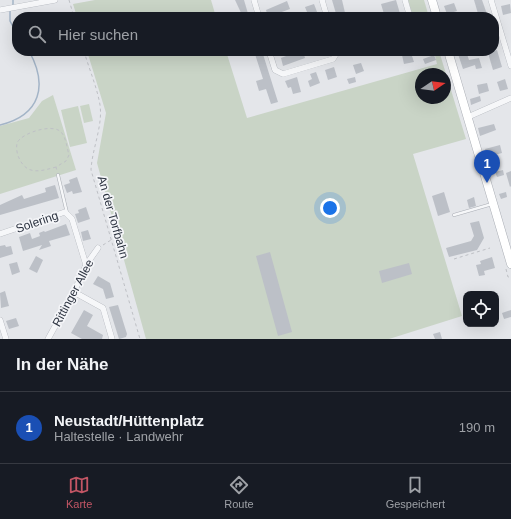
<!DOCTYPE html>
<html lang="de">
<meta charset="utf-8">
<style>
body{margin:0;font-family:Helvetica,sans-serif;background:#20242c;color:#f1f3f6}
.controls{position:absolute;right:12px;bottom:12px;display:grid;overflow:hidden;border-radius:8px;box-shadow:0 4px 16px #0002}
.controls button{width:36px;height:36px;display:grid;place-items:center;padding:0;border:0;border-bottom:1px solid #363941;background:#171b24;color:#f1f3f6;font:20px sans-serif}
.compass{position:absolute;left:415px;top:68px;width:36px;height:36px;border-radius:50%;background:#171b24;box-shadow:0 4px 16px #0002;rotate:77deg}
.you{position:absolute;left:330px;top:208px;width:14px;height:14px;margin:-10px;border:3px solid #fff;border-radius:50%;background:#1a73e8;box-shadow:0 0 0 6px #1a73e833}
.badge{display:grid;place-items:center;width:26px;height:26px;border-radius:50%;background:#c35665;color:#fff;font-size:13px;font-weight:700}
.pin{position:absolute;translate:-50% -33px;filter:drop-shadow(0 1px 2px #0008)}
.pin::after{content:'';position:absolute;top:21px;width:14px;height:12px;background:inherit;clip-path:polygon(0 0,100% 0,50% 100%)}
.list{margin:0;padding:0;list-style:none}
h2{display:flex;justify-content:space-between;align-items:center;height:52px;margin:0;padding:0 16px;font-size:17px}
h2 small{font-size:13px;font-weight:400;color:#9ea1a6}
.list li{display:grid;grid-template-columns:26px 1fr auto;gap:12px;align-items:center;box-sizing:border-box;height:72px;padding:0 16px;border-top:1px solid #363941}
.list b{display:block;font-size:15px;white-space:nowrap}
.list p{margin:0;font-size:13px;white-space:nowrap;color:#9ea1a6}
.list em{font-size:13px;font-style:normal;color:#9ea1a6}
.icon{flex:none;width:22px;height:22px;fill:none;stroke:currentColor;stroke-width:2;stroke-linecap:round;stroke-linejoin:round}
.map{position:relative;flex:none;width:511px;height:339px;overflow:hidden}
.search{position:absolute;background:#171b24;box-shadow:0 4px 16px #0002;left:12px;right:12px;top:12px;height:44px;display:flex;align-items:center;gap:10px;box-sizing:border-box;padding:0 14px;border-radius:16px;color:#9ea1a6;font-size:15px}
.sheet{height:124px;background:#171b24}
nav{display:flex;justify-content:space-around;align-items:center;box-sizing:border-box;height:56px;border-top:1px solid #363941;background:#171b24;font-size:11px;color:#9ea1a6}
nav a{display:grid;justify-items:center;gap:2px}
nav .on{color:#c35665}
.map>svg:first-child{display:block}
.green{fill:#c9d4c6;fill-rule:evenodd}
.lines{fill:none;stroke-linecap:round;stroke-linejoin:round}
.stream{stroke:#a3b4c7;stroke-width:1.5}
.building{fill:#bcc0c7}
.lane-casing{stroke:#a9adb4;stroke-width:3.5}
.street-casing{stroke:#a9adb4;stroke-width:6}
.secondary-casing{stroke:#a9adb4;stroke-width:9}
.path{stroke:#bec0c5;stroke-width:1;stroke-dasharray:3 3;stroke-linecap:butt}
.lane{stroke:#f6f7f9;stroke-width:2.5}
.street{stroke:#f6f7f9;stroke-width:5.5}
.secondary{stroke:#fff;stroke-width:8}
.labels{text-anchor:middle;stroke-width:3.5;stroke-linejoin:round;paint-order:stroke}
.street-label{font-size:12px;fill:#2d3441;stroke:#f4f5f8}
</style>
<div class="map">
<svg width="511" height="339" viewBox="0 0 511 339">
<rect width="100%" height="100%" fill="#e4e6ea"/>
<g class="green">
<path d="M 95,0 L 211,0 L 216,17 L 77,17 L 73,4 Z"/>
<path d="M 408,0 L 424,0 L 429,17 L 413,17 Z"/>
<path d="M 87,51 L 226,51 L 247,118 L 437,64 L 434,51 L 439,51 L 466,139 L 413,154 L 462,316 L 389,339 L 146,339 L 97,163 L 106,113 ZM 421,74 L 445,74 L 445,98 L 421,98 Z"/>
<path d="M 53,95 L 76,170 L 0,194 L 0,126 L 29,118 L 42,101 Z"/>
<path d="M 89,104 L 93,121 L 84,123 L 80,106 Z"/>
<path d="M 78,106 L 87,143 L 70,147 L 61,110 Z"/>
</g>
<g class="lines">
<g class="stream">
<path d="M 13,0 L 13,5"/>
<path d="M 10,10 L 10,21 L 17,34"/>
<path d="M 0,125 C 41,115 48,85 29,51"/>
</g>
</g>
<g class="building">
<path d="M 235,0 L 244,0 L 249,17 L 243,17 Z"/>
<path d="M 332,0 L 342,0 L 346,17 L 337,17 Z"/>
<path d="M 396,0 L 401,17 L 392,17 L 390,12 L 384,14 L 381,4 Z"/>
<path d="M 474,0 L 482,0 L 488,17 L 479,17 Z"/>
<path d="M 287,1 L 290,9 L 268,17 L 266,10 Z"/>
<path d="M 454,3 L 457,11 L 447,14 L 444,6 Z"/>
<path d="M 314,4 L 319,17 L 309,17 L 305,7 Z"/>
<path d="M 510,4 L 511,13 L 503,15 L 501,6 Z"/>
<path d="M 497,50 L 502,67 L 493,70 L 488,53 Z"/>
<path d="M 254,51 L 262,51 L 278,102 L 271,104 L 266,89 L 259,91 L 256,81 L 263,79 Z"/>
<path d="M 299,51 L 303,51 L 305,58 L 283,66 L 281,58 Z"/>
<path d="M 351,51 L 365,51 L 365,53 L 352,56 Z"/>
<path d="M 457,51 L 466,51 L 469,60 L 479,58 L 482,68 L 476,69 L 475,65 L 463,69 Z"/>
<path d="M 411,53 L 414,62 L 404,64 L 402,55 Z"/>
<path d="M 434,55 L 436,60 L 425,64 L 423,59 Z"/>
<path d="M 361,63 L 364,71 L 356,74 L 353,65 Z"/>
<path d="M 334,67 L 337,77 L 328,80 L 325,70 Z"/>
<path d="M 316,72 L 320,83 L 310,87 L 308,81 L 312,79 L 310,74 Z"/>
<path d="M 297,77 L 301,92 L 293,94 L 291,87 L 288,88 L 285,81 Z"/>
<path d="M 355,77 L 356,82 L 349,84 L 347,79 Z"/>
<path d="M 505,79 L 508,89 L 500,91 L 497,82 Z"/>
<path d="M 487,83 L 489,91 L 479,94 L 477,85 Z"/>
<path d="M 480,96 L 481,101 L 471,105 L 470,99 Z"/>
<path d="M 494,124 L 496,130 L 480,136 L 478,128 Z"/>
<path d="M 500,145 L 502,153 L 488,157 L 485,149 Z"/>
<path d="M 503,170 L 504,175 L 497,177 L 495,172 Z"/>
<path d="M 511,171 L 511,186 L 510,187 L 506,173 Z"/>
<path d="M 77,177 L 82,192 L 73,194 L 72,191 L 67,193 L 64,185 L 70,183 L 69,180 Z"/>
<path d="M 55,185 L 59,198 L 0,215 L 0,205 L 22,195 L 24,199 L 46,192 L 45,188 Z"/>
<path d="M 444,192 L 450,212 L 438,216 L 432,196 Z"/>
<path d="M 506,192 L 507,197 L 501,199 L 499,194 Z"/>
<path d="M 474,197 L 476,206 L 469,208 L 467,200 Z"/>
<path d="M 86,207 L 90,219 L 78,223 L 75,214 L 79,213 L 78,210 Z"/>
<path d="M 479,221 L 484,238 L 477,250 L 449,257 L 446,248 L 471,241 L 474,236 L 470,223 Z"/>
<path d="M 66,224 L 70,235 L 49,241 L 51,246 L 39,250 L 42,245 L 23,251 L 19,237 L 30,233 L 32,239 L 40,236 L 39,233 L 44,231 L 45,232 Z"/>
<path d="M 88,230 L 91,239 L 83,241 L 81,232 Z"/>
<path d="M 5,245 L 6,247 L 11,246 L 13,254 L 0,258 L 0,246 Z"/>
<path d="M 270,252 L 292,332 L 278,336 L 256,256 Z"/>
<path d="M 36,256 L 43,260 L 37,273 L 29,269 Z"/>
<path d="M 492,257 L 495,268 L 484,271 L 485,275 L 479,276 L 476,265 L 481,264 L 480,261 Z"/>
<path d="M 17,262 L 20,272 L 12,275 L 9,264 Z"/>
<path d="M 409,263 L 412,274 L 382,283 L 379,271 Z"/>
<path d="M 98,276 L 110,283 L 114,297 L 106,299 L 103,289 L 93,284 Z"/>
<path d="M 5,291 L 9,306 L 1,308 L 0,293 Z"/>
<path d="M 118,305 L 127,334 L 126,337 L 119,339 L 109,307 Z"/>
<path d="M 84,310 L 93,315 L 87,326 L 103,335 L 102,339 L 82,339 L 71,333 Z"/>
<path d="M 511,310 L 511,317 L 504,319 L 502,313 Z"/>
<path d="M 16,318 L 19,326 L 9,329 L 6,321 Z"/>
<path d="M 440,332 L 442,339 L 435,339 L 433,334 Z"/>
</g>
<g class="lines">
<defs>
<g id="lane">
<path d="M 58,175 L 67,213"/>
<path d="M 454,215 L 492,204"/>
</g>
<g id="street">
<path d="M 254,0 L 259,17"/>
<path d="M 322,0 L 327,17"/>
<path d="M 405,0 L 410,17"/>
<path d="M 491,0 L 511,66"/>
<path d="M 0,10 L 55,0"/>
<path d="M 269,51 L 275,70 L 283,74 L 333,59 L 338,51"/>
<path d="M 468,117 L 511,98"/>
<path d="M 0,234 L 65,212 L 72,219 L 86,265"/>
<path d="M 74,292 L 103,308 L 112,339"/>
<path d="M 0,320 L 6,339"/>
<path d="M 48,339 L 74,292 L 86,265 L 98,248"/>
</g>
<g id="secondary">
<path d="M 432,0 L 437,17"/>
<path d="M 448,51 L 511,264"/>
</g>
</defs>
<use href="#lane" class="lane-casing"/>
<use href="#street" class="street-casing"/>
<use href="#secondary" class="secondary-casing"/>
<g class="path">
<path d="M 69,0 L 74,17"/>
<path d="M 84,51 C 89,69 97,87 100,105 C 103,126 92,149 91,170 L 140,339"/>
<path d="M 56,167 C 41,171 27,176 19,158 C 17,154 16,148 17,143 C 21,133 53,123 61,132 C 66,137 67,148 69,155 L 66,161 L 56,167 L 57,171"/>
<path d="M 103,245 L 111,240"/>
<path d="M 454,259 L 490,248"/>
<path d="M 506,269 L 508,277 L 511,277"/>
</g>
<use href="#lane" class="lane"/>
<use href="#street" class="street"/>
<use href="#secondary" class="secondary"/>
</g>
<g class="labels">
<g class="street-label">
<text transform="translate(113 217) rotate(74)" y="4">An der Torfbahn</text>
<text transform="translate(37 222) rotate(-19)" y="4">Solering</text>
<text transform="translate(73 293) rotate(-62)" y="4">Rittinger Allee</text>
</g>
</g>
</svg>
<div class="controls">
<button><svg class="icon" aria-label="locate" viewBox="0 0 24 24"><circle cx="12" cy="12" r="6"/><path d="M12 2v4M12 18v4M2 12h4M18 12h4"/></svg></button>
</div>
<svg class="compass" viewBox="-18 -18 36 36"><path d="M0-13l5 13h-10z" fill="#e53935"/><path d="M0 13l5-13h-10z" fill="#9ea1a6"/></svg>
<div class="you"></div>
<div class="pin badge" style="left:487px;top:183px;background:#1a4fb4">1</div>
<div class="search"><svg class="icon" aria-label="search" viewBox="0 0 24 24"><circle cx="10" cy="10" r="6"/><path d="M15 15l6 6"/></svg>Hier suchen</div>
</div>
<section class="sheet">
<h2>In der Nähe<small></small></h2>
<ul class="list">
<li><span class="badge" style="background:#1a4fb4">1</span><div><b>Neustadt/Hüttenplatz</b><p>Haltestelle · Landwehr</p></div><em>190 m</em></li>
</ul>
</section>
<nav>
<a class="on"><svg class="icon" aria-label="map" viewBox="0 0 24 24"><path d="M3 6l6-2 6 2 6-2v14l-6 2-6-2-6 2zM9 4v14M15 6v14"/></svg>Karte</a>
<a><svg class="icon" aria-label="directions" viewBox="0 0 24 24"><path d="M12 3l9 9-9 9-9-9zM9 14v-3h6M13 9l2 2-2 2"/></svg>Route</a>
<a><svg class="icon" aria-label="saved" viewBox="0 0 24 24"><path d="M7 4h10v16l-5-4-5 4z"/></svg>Gespeichert</a>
</nav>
